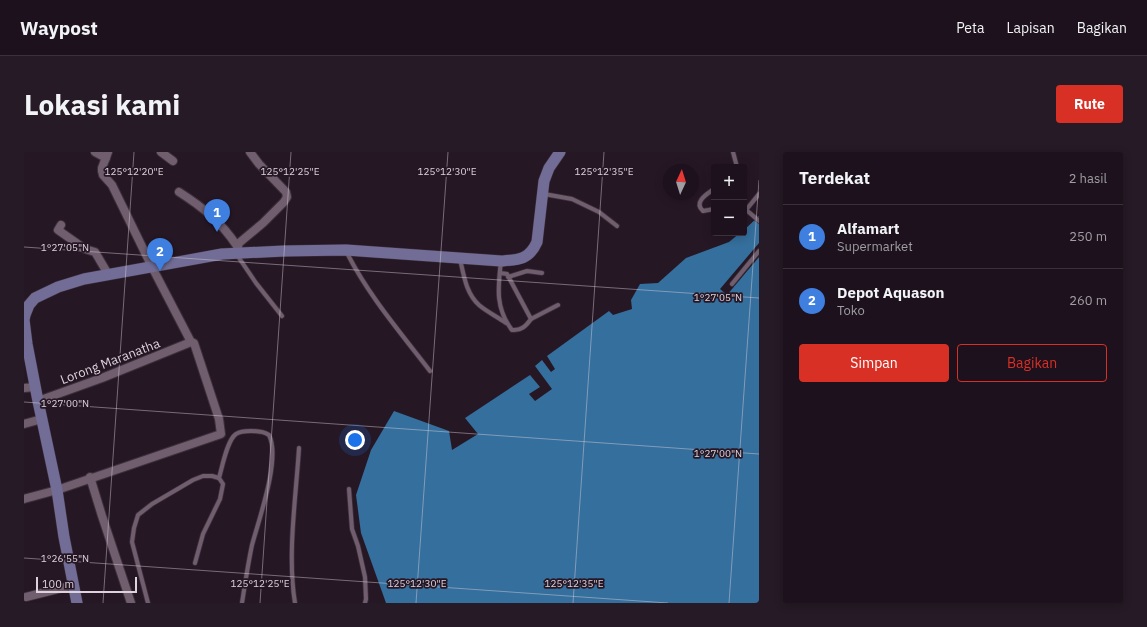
<!DOCTYPE html>
<html lang="id">
<meta charset="utf-8">
<style>
body{margin:0;font-family:"IBM Plex Sans",sans-serif;background:#251a25;color:#f1f3f6}
.controls{position:absolute;right:12px;top:12px;display:grid;overflow:hidden;border-radius:4px;box-shadow:0 2px 10px #0003}
.controls button{width:36px;height:36px;display:grid;place-items:center;padding:0;border:0;border-bottom:1px solid #3a313b;background:#1c111c;color:#f1f3f6;font:20px sans-serif}
.compass{position:absolute;left:639px;top:12px;width:36px;height:36px;border-radius:50%;background:#1c111c;box-shadow:0 2px 10px #0003;rotate:4deg}
.scale{position:absolute;left:12px;bottom:10px;width:101px;box-sizing:border-box;padding-left:4px;border:2px solid #ded3dd;border-top:0;font-size:11px;line-height:14px;white-space:nowrap;color:#ded3dd;-webkit-text-stroke:3px #261725;paint-order:stroke}
.you{position:absolute;left:331px;top:288px;width:14px;height:14px;margin:-10px;border:3px solid #fff;border-radius:50%;background:#1a73e8;box-shadow:0 0 0 6px #1a73e833}
.badge{display:grid;place-items:center;width:26px;height:26px;border-radius:50%;background:#d93025;color:#fff;font-size:13px;font-weight:700}
.pin{position:absolute;translate:-50% -33px;filter:drop-shadow(0 1px 2px #0008)}
.pin::after{content:'';position:absolute;top:21px;width:14px;height:12px;background:inherit;clip-path:polygon(0 0,100% 0,50% 100%)}
.list{margin:0;padding:0;list-style:none}
h2{display:flex;justify-content:space-between;align-items:center;height:52px;margin:0;padding:0 16px;font-size:17px}
h2 small{font-size:13px;font-weight:400;color:#a09da3}
.list li{display:grid;grid-template-columns:26px 1fr auto;gap:12px;align-items:center;box-sizing:border-box;height:64px;padding:0 16px;border-top:1px solid #3a313b}
.list b{display:block;font-size:15px;white-space:nowrap}
.list p{margin:0;font-size:13px;white-space:nowrap;color:#a09da3}
.list em{font-size:13px;font-style:normal;color:#a09da3}
.actions{display:flex;gap:8px;padding:12px 16px}
.actions a{flex:1;padding:9px 0;border:1px solid #d93025;border-radius:4px;text-align:center;font-size:14px;color:#d93025}
.actions .main{background:#d93025;color:#fff}
.map{position:relative;flex:none;width:735px;height:451px;overflow:hidden;border-radius:4px}
header{display:flex;align-items:center;gap:24px;box-sizing:border-box;height:56px;padding:0 20px;background:#1c111c;border-bottom:1px solid #3a313b}
header strong{font-size:19px}
nav{display:flex;gap:22px;margin-inline-start:auto;font-size:14px}
.intro{display:flex;align-items:center;justify-content:space-between;box-sizing:border-box;height:96px;padding:0 24px}
h1{margin:0;font-size:28px}
.button{padding:10px 18px;border-radius:4px;background:#d93025;color:#fff;font-size:14px;font-weight:700}
main{display:flex;gap:24px;padding:0 24px}
aside{flex:1;background:#1c111c;border-radius:4px;box-shadow:0 2px 10px #0003}
.map>svg:first-child{display:block}
.water{fill:#356f9d}
.pier{fill:#261725}
.lines{fill:none;stroke-linecap:round;stroke-linejoin:round}
.lane-casing{stroke:#3d313c;stroke-width:5.5}
.street-casing{stroke:#3d313c;stroke-width:10}
.secondary-casing{stroke:#3d313c;stroke-width:12}
.lane{stroke:#705e6f;stroke-width:4}
.street{stroke:#705e6f;stroke-width:8}
.secondary{stroke:#726d96;stroke-width:11}
.ticks{fill:none;stroke:#ded3dd;stroke-width:1;stroke-opacity:0.45}
.labels{text-anchor:middle;stroke-width:3.5;stroke-linejoin:round;paint-order:stroke}
.street-label{font-size:13px;fill:#ded3dd;stroke:#261725}
.ticks-label{font-size:10px;text-anchor:middle;fill:#ded3dd;stroke:#261725;stroke-width:3.5;stroke-linejoin:round;paint-order:stroke}
</style>
<header>
<strong>Waypost</strong>
<nav><a>Peta</a><a>Lapisan</a><a>Bagikan</a></nav>
</header>
<div class="intro"><h1>Lokasi kami</h1><a class="button">Rute</a></div>
<main>
<div class="map">
<svg width="735" height="451" viewBox="0 0 735 451">
<rect width="100%" height="100%" fill="#261725"/>
<path class="water" d="M 735,64 L 735,451 L 362,451 L 337,381 L 332,343 L 347,298 L 370,259 L 425,279 L 428,298 L 454,282 L 441,266 L 506,223 L 516,235 L 505,242 L 511,249 L 528,237 L 511,214 L 518,208 L 527,220 L 531,217 L 523,204 L 585,159 L 589,163 L 608,157 L 607,148 L 616,132 L 634,131 L 662,106 L 705,90 L 716,81 L 720,81 L 720,78 Z"/>
<path class="pier" d="M 735,91 L 735,105 L 703,143 L 696,137 Z"/>
<g class="lines">
<defs>
<g id="lane">
<path d="M 709,0 L 713,15"/>
<path d="M 690,37 C 683,42 669,50 679,59 L 690,57"/>
<path d="M 520,42 L 548,47 L 575,60 L 593,74"/>
<path d="M 720,56 L 735,69"/>
<path d="M 722,58 L 735,42"/>
<path d="M 322,99 C 344,143 376,180 406,219"/>
<path d="M 213,103 L 232,131 L 258,164"/>
<path d="M 436,107 C 440,124 442,141 455,153 C 463,160 474,165 482,171"/>
<path d="M 477,109 C 474,135 471,156 488,178 C 497,179 502,174 507,167"/>
<path d="M 476,121 L 483,122 L 507,167 L 534,153"/>
<path d="M 484,125 L 503,119 L 518,121"/>
<path d="M 708,132 L 735,99"/>
<path d="M 195,326 C 198,316 203,288 212,282 C 216,279 222,279 227,279 C 233,279 239,279 245,283 C 257,306 235,367 228,393 C 224,412 221,432 218,451"/>
<path d="M 325,337 L 328,377 L 334,394 L 341,425 L 342,447 L 341,451"/>
<path d="M 124,451 L 108,390 L 110,376 L 114,363 L 128,352 L 169,328 L 179,324 L 188,324 L 195,326 L 199,332 L 196,347 L 179,382 L 171,411"/>
<path d="M 271,451 C 263,403 272,345 275,296"/>
</g>
<g id="street">
<path d="M 71,0 L 82,6"/>
<path d="M 137,0 L 149,9"/>
<path d="M 155,40 C 180,56 197,70 213,94"/>
<path d="M 37,73 L 34,78 L 61,97 L 71,100 L 84,122"/>
<path d="M 212,101 L 215,91 L 239,71 L 260,50 L 263,45 L 262,40 L 235,12 L 226,0"/>
<path d="M 0,236 L 11,235"/>
<path d="M 14,249 L 78,226 L 167,190"/>
<path d="M 0,272 L 18,267"/>
<path d="M 66,325 L 78,364 L 107,451"/>
<path d="M 0,347 L 33,338 L 197,282 L 195,267 L 170,191 L 167,190 L 128,115 L 88,33 L 79,23 L 78,19 L 78,16 L 84,0"/>
<path d="M 2,445 L 50,433"/>
</g>
<path id="secondary" d="M 53,451 L 40,385 L 33,338 L 14,249 L 3,192 L 0,168 L 1,163 L 5,153 L 11,146 L 34,135 L 60,127 L 198,102 L 260,99 L 322,98 L 477,109 C 494,108 505,108 513,90 L 520,29 L 525,16 L 536,0"/>
</defs>
<use href="#lane" class="lane-casing"/>
<use href="#street" class="street-casing"/>
<use href="#secondary" class="secondary-casing"/>
<use href="#lane" class="lane"/>
<use href="#street" class="street"/>
<use href="#secondary" class="secondary"/>
</g>
<path class="ticks" d="M 0,95 L 735,146M 0,250 L 735,302M 0,406 L 644,451M 79,451 L 110,0M 236,451 L 267,0M 392,451 L 424,0M 549,451 L 580,0M 705,451 L 735,28"/>
<g class="labels">
<g class="street-label">
<text transform="translate(86 209) rotate(-21)" y="5">Lorong Maranatha</text>
</g>
</g>
<g class="ticks-label">
<text x="110" y="23">125°12'20"E</text>
<text x="266" y="23">125°12'25"E</text>
<text x="423" y="23">125°12'30"E</text>
<text x="580" y="23">125°12'35"E</text>
<text x="41" y="99">1°27'05"N</text>
<text x="694" y="149">1°27'05"N</text>
<text x="41" y="255">1°27'00"N</text>
<text x="694" y="305">1°27'00"N</text>
<text x="41" y="410">1°26'55"N</text>
<text x="236" y="435">125°12'25"E</text>
<text x="393" y="435">125°12'30"E</text>
<text x="550" y="435">125°12'35"E</text>
</g>
</svg>
<div class="controls">
<button>+</button>
<button>−</button>
</div>
<svg class="compass" viewBox="-18 -18 36 36"><path d="M0-13l5 13h-10z" fill="#e53935"/><path d="M0 13l5-13h-10z" fill="#a09da3"/></svg>
<div class="scale">100 m</div>
<div class="you"></div>
<div class="pin badge" style="left:193px;top:80px;background:#3f7fe0">1</div>
<div class="pin badge" style="left:136px;top:119px;background:#3f7fe0">2</div>
</div>
<aside>
<h2>Terdekat<small>2 hasil</small></h2>
<ul class="list">
<li><span class="badge" style="background:#3f7fe0">1</span><div><b>Alfamart</b><p>Supermarket</p></div><em>250 m</em></li>
<li><span class="badge" style="background:#3f7fe0">2</span><div><b>Depot Aquason</b><p>Toko</p></div><em>260 m</em></li>
</ul>
<div class="actions"><a class="main">Simpan</a><a>Bagikan</a></div>
</aside>
</main>
